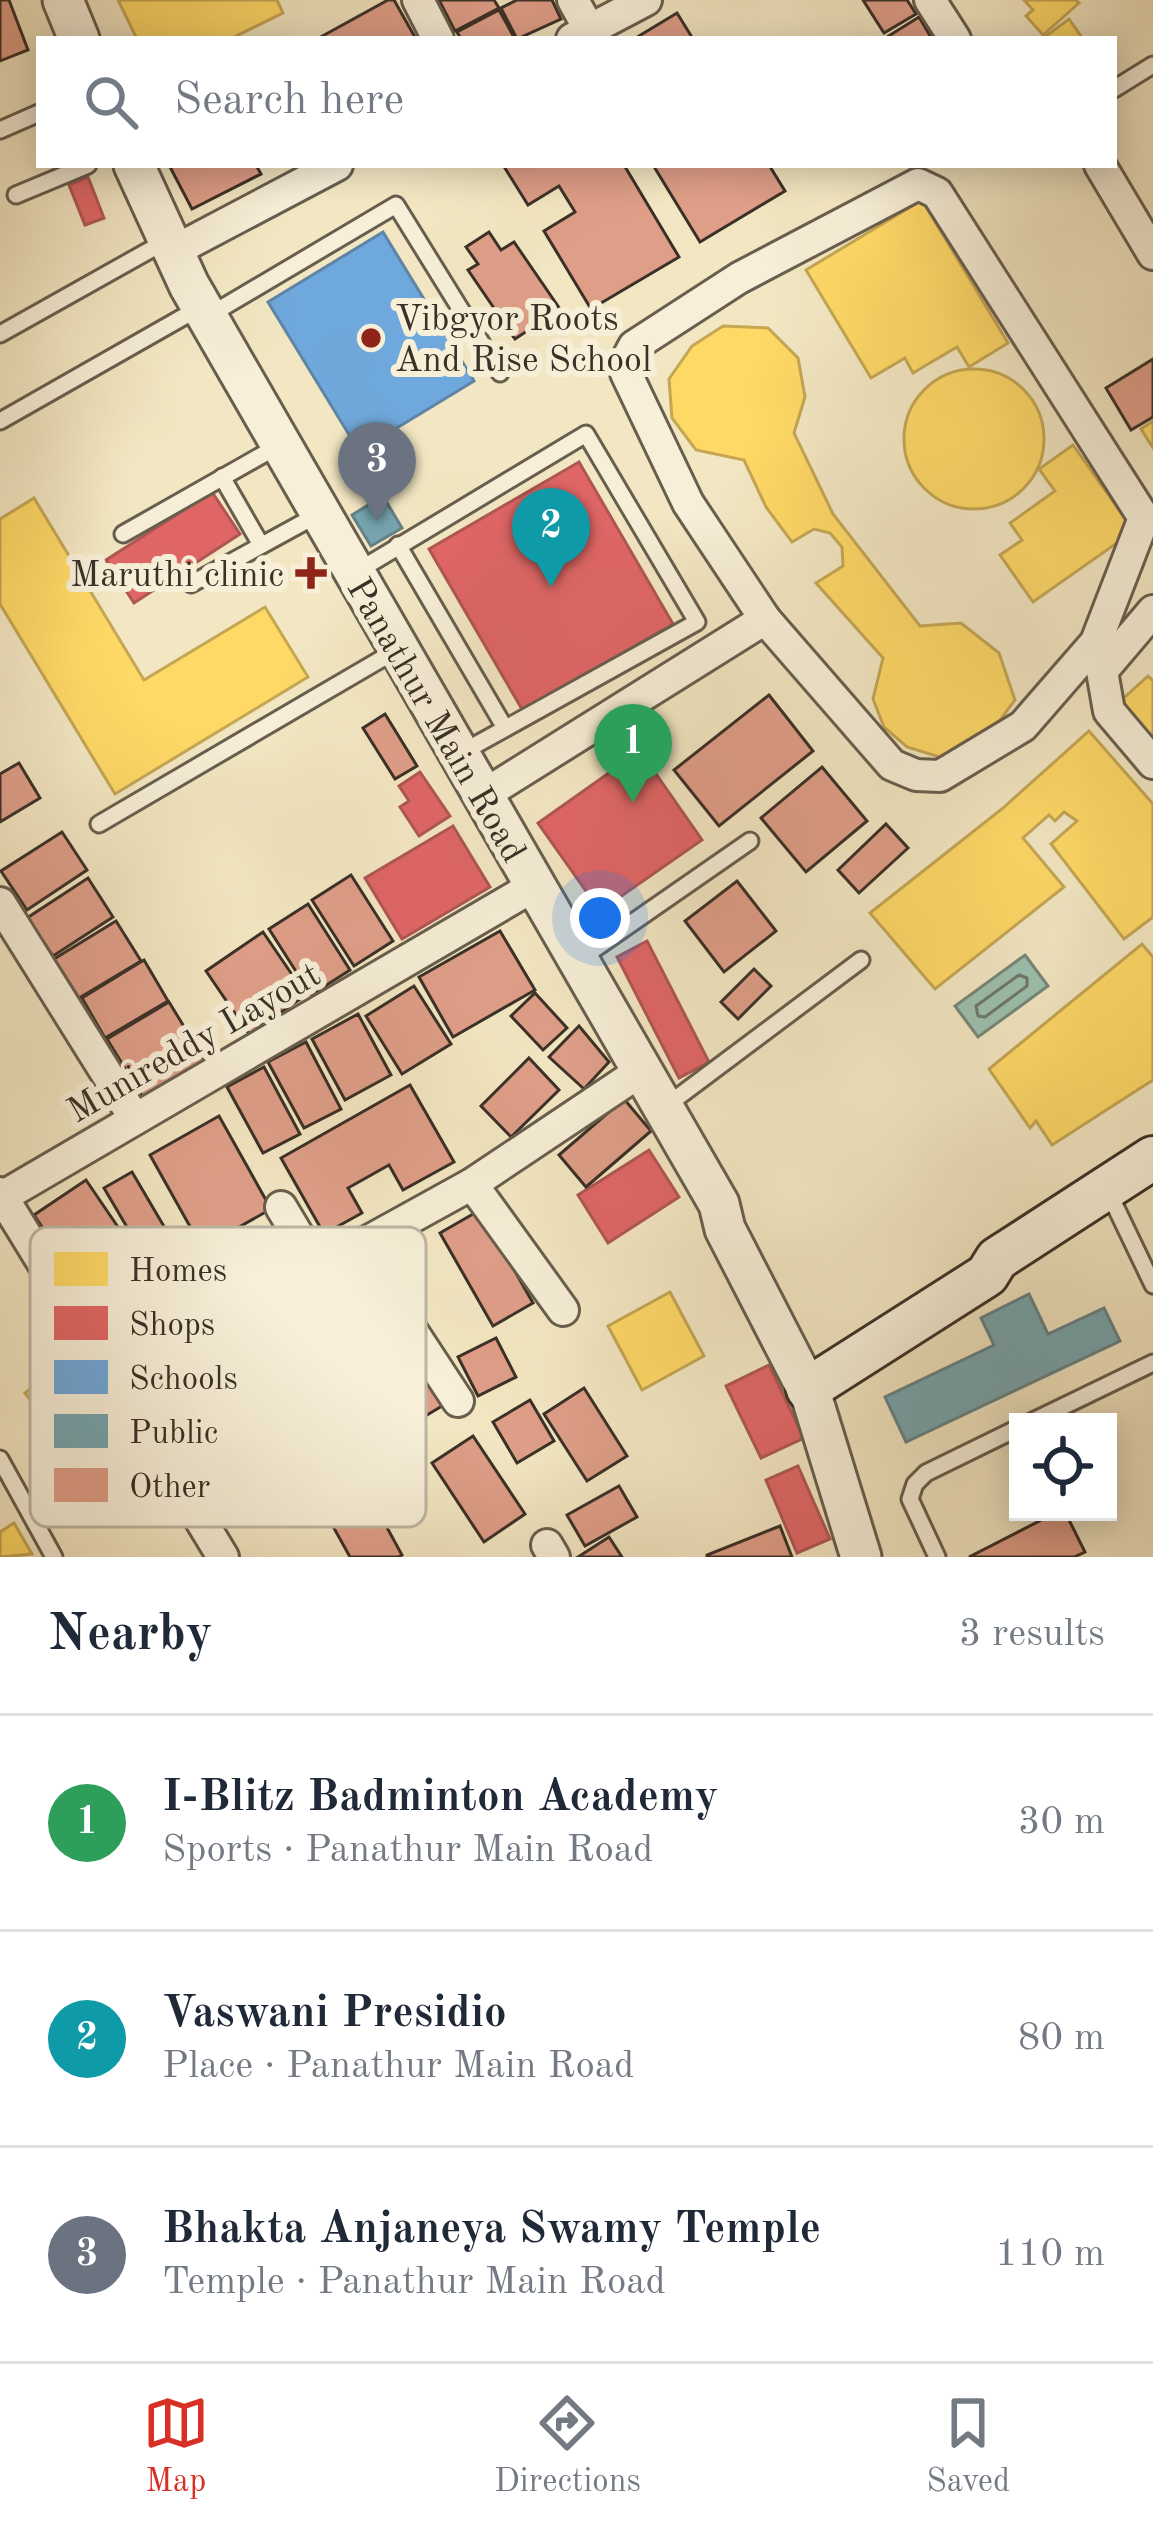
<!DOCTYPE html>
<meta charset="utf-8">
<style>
body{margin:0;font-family:"Old Standard TT",serif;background:#f6f6f7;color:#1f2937}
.controls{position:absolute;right:36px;bottom:36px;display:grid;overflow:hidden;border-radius:0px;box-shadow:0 6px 30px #0003}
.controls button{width:108px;height:108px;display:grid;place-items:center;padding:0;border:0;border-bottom:3px solid #e0e1e3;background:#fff;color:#1f2937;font:60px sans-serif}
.you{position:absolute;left:600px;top:918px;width:42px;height:42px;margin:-30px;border:9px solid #fff;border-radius:50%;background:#1a73e8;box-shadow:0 0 0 18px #1a73e833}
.badge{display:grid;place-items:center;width:78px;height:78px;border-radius:50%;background:#d93025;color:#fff;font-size:39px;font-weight:700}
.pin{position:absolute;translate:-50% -99px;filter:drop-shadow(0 3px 6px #0008)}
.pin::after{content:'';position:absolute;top:63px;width:42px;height:36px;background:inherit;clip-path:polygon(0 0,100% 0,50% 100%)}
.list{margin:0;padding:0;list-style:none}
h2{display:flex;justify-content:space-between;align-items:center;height:156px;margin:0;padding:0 48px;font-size:51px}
h2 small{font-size:39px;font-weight:400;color:#747a83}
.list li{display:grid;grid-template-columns:78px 1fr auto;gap:36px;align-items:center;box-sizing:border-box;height:216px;padding:0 48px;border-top:3px solid #e0e1e3}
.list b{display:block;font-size:45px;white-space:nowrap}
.list p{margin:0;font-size:39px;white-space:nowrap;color:#747a83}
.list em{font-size:39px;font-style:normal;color:#747a83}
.icon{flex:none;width:66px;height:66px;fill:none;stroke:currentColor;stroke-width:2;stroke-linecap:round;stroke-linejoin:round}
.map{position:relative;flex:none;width:1153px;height:1557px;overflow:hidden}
.search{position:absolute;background:#fff;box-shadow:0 6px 30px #0003;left:36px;right:36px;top:36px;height:132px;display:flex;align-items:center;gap:30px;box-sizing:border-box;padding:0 42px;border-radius:0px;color:#747a83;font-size:45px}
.sheet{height:804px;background:#fff}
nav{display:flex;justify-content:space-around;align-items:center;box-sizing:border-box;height:168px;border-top:3px solid #e0e1e3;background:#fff;font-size:33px;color:#747a83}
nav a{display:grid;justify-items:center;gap:6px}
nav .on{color:#d93025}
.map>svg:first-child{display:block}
.water{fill:#9cc1af;stroke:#758779;stroke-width:3}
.homes{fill:#ffd966;stroke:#c4a653;stroke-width:3}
.shops{fill:#e06666;stroke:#ae5653;stroke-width:3}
.schools{fill:#6fa8dc;stroke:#5f84a6;stroke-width:3}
.public{fill:#76a5af;stroke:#648286;stroke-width:3}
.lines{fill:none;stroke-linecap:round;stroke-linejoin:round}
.shore{stroke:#6b786b;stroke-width:3}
.building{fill:#df9e88;stroke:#3a3027;stroke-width:3}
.service-casing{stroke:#685e4e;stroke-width:21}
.minor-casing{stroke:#685e4e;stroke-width:36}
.tertiary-casing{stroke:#685e4e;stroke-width:45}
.secondary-casing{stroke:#3a3027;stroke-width:48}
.service{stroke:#f7efd8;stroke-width:15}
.minor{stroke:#f7efd8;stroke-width:30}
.tertiary{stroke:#f7efd8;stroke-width:39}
.secondary{stroke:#f7efd8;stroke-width:42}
.poi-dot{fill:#8f2418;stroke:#f7efd8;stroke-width:4.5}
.labels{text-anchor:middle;stroke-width:12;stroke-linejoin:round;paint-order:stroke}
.poi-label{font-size:36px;fill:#3a3027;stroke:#f7efd8;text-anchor:start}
.street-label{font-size:36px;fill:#3a3027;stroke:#f7efd8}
.key{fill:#f7efd8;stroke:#beb6a3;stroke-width:3}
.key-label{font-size:33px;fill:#3a3027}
</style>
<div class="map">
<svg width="1153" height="1557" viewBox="0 0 1153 1557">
<rect width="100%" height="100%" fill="#f3e7c3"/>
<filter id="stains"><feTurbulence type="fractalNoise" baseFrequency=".00167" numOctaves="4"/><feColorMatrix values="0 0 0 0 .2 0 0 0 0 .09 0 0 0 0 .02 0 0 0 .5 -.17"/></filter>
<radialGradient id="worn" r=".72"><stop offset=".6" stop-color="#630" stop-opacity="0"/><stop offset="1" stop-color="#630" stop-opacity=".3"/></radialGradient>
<path class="water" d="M 1025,955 L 1048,986 L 978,1037 L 955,1006 Z"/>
<g class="homes">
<path d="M 118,0 L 277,0 L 283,13 L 230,39 L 137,39 Z"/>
<path d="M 1024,0 L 1076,0 L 1079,3 L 1043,35 L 1026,16 L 1033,10 Z"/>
<path d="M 1069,19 L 1083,39 L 1042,39 Z"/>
<path d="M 922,200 L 1008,343 L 969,367 L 957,347 L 913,373 L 905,358 L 871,378 L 806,270 Z"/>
<path d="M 723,326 L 768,328 L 798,358 L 805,397 L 794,433 L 833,514 L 920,626 L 961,623 L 999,653 L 1015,700 L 989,735 L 946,759 L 907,747 L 884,727 L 873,699 L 883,658 L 816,583 L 843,566 L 842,547 L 830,533 L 814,529 L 792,542 L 766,507 L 744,460 L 696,450 L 672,418 L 669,379 L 692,346 Z"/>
<circle cx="974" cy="439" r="70"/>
<path d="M 1153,421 L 1153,448 L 1141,429 Z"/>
<path d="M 1073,445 L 1134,531 L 1033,602 L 1000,555 L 1022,540 L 1010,523 L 1055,491 L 1039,469 Z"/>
<path d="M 34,498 L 144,680 L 265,607 L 308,677 L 115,794 L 0,604 L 0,519 Z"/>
<path d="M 1148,676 L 1153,681 L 1153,746 L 1116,705 Z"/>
<path d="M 1089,731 L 1153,804 L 1153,917 L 1124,939 L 1051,844 L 1077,821 L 1064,812 L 1055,821 L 1049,815 L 1023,838 L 1064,887 L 935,989 L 870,913 L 1003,808 Z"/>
<path d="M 1142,944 L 1153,957 L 1153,1080 L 1052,1145 L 1036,1121 L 1030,1128 L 989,1069 Z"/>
<path d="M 670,1292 L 704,1356 L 642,1390 L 608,1326 Z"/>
<path d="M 54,1370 L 77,1400 L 48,1423 L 25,1393 Z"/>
<path d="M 14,1523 L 32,1554 L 0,1557 L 0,1532 Z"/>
</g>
<g class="shops">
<path d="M 88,177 L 104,218 L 85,225 L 69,185 Z"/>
<path d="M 579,462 L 673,624 L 523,711 L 429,549 Z"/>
<path d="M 212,492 L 240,534 L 134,603 L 106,560 Z"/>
<path d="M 640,751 L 702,840 L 600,911 L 538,823 Z"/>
<path d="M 420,772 L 450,816 L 419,836 L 400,807 L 409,801 L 399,786 Z"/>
<path d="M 453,826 L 490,887 L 402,939 L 365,878 Z"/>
<path d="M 647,941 L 709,1062 L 679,1078 L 617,957 Z"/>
<path d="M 649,1150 L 679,1197 L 608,1243 L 578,1195 Z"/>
<path d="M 769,1365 L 804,1438 L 761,1458 L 726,1386 Z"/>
<path d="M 798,1466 L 830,1539 L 797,1553 L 766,1480 Z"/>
</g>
<path class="schools" d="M 383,232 L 474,381 L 359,451 L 268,302 Z"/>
<g class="public">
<path d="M 383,496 L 402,528 L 371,546 L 352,515 Z"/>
<path d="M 1029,1294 L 1048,1334 L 1104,1308 L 1120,1341 L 906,1442 L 885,1397 L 994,1345 L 981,1318 Z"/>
</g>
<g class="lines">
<path class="shore" d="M 1019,975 L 1027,978 L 1027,986 L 985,1017 L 978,1016 L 976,1006 Z"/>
</g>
<g class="building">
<path d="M 0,0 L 9,0 L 28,50 L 0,61 Z"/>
<path d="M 388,0 L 394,0 L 416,39 L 317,39 Z"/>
<path d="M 439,0 L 494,0 L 499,8 L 455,31 Z"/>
<path d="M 517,0 L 552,0 L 561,19 L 517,39 L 501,8 Z"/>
<path d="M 863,0 L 907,0 L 916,14 L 884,33 Z"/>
<path d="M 499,10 L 515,39 L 461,39 L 457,32 Z"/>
<path d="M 677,13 L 693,39 L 634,39 Z"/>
<path d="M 919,17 L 932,39 L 888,39 L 887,37 Z"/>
<path d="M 169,165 L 256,165 L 261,174 L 192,209 Z"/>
<path d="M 503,165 L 624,165 L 679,257 L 591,309 L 544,231 L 575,212 L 559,186 L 528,205 Z"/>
<path d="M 653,165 L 769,165 L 785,191 L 700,242 Z"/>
<path d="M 489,232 L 501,250 L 514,242 L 560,309 L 515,339 L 468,270 L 478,264 L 466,247 Z"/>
<path d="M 1153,359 L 1153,417 L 1131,430 L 1106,388 Z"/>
<path d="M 769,695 L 813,751 L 719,826 L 674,770 Z"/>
<path d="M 385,714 L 417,766 L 395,779 L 363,728 Z"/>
<path d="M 19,763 L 40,798 L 0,822 L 0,774 Z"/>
<path d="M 822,767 L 867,821 L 806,872 L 761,818 Z"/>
<path d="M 886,824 L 908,848 L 859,893 L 838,870 Z"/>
<path d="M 62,832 L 87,870 L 27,910 L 1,871 Z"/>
<path d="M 351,875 L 393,941 L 354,966 L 312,900 Z"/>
<path d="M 88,878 L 113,917 L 53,956 L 27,918 Z"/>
<path d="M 737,881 L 776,931 L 724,972 L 685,921 Z"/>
<path d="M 308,904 L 350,970 L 311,995 L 269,929 Z"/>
<path d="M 116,921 L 141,961 L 79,998 L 54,959 Z"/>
<path d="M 500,931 L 535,990 L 453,1037 L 419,977 Z"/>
<path d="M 263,932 L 306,995 L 249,1034 L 206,971 Z"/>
<path d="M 144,960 L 168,1001 L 105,1038 L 82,998 Z"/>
<path d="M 754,969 L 771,986 L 738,1019 L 721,1002 Z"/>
<path d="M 414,986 L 451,1044 L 402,1074 L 366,1016 Z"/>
<path d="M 535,993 L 567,1028 L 543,1050 L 511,1016 Z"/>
<path d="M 169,1002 L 205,1061 L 144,1099 L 107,1039 Z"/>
<path d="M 358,1014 L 391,1075 L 345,1100 L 312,1039 Z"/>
<path d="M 579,1026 L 609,1062 L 584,1089 L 549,1057 Z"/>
<path d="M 306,1042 L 341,1109 L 304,1128 L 268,1062 Z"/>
<path d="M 529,1058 L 559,1090 L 511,1137 L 481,1106 Z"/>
<path d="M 264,1067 L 300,1134 L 263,1153 L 227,1087 Z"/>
<path d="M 410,1085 L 454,1162 L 403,1190 L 389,1165 L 348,1188 L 362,1213 L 324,1234 L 281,1158 Z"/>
<path d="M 624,1099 L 651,1131 L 586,1187 L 559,1155 Z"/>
<path d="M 219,1116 L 271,1209 L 202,1248 L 150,1155 Z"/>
<path d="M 132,1172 L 189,1269 L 161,1285 L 104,1188 Z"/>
<path d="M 86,1180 L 150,1274 L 98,1309 L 34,1215 Z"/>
<path d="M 480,1210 L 533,1303 L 493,1326 L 440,1233 Z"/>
<path d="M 296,1296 L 406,1495 L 378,1511 L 402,1555 L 398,1557 L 350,1557 L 299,1465 L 333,1446 L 307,1398 L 264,1422 L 218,1339 Z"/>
<path d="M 496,1338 L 516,1377 L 478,1396 L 458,1357 Z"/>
<path d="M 402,1342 L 442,1406 L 417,1421 L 377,1357 Z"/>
<path d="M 584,1388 L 627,1456 L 587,1481 L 544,1414 Z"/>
<path d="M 530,1400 L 554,1441 L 517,1463 L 493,1422 Z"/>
<path d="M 473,1436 L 525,1514 L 484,1542 L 432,1463 Z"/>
<path d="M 619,1486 L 637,1517 L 585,1546 L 567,1515 Z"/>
<path d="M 1057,1512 L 1065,1512 L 1085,1552 L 1074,1557 L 969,1557 Z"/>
<path d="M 780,1526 L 792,1557 L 707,1557 L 707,1555 Z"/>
<path d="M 609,1537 L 622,1557 L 578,1557 Z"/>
</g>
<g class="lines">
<defs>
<g id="service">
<path d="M 1114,89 L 1153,65"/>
<path d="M 0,130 L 39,113"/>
<path d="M 16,195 L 88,165"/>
<path d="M 210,315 L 396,205 L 500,373"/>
<path d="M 0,334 L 166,241"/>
<path d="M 0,421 L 199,308"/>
<path d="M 222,477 L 261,545"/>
<path d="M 123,534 L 278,446"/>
<path d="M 398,545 L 505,728"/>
<path d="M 356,572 L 586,434 L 697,622 L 461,753"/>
<path d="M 191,584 L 317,515"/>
<path d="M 99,824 L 395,651"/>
<path d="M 580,959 L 750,841"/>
<path d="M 666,1106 L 861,960"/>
<path d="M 1107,1189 L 1153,1285"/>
<path d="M 1031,1422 L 1153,1363"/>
<path d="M 0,1459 L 54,1557"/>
<path d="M 937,1557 L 910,1499 L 915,1484 L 926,1473 L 1018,1428"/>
</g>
<g id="minor">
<path d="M 418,0 L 438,39"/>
<path d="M 573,0 L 589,29"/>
<path d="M 930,0 L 955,39"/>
<path d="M 572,39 L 646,0"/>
<path d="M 1100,165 L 1153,254"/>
<path d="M 918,184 L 937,193 L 1144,518 L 1096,642 L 1023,726 L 940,776 L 916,775 L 892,765 L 765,619 L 688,503 L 626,373 L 627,359 L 634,346 L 739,278 Z"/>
<path d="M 174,251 L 337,165"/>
<path d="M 1153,611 L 1102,671 L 1109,711 L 1153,763"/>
<path d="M 482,796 L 765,619"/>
<path d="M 0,903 L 135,1119"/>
<path d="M 472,1184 L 563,1310"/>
<path d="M 0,1193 L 183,1491"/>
<path d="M 2,1197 L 534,886"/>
<path d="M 281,1207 L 318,1269 L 472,1184 L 641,1071"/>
<path d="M 357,1247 L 458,1401"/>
<path d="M 547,1545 L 554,1557"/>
<path d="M 223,1557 L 183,1491 L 267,1441 L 254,1418"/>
</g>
<g id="tertiary">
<path d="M 63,0 L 79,39"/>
<path d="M 134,165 L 189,285 L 719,1204 L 725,1229 L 812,1398 L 861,1557"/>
</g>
<path id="secondary" d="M 808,1389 L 987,1275 L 997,1259 L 1153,1158"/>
</defs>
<use href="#service" class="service-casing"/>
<use href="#minor" class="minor-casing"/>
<use href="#tertiary" class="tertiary-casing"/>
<use href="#secondary" class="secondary-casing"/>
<use href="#service" class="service"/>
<use href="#minor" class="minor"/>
<use href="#tertiary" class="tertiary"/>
<use href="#secondary" class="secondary"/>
</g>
<g class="poi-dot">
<circle cx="371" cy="338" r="12"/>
<path d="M305 555h12v12h12v12h-12v12h-12v-12h-12v-12h12z"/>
</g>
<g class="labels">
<g class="poi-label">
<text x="395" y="330">Vibgyor Roots<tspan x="395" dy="41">And Rise School</tspan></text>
<text x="284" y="586" text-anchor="end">Maruthi clinic</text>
</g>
<g class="street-label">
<text transform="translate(438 719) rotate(60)" y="13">Panathur Main Road</text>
<text transform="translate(193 1041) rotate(-30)" y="13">Munireddy Layout</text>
</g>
</g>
<rect x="30" y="1227" width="396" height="300" rx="18" class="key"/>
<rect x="54" y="1252" width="54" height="34" fill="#ffd966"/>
<rect x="54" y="1306" width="54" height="34" fill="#e06666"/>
<rect x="54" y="1360" width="54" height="34" fill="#6fa8dc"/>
<rect x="54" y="1414" width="54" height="34" fill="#76a5af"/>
<rect x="54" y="1468" width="54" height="34" fill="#df9e88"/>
<g class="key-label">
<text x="129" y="1281">Homes</text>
<text x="129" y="1335">Shops</text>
<text x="129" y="1389">Schools</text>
<text x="129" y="1443">Public</text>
<text x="129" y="1497">Other</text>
</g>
<rect width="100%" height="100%" filter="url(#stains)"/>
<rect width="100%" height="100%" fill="url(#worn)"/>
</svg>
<div class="controls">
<button><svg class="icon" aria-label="locate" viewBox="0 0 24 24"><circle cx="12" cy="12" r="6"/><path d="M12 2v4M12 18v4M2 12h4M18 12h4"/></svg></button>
</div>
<div class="you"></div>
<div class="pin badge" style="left:633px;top:803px;background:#2e9e5b">1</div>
<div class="pin badge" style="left:551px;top:587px;background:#0f9aa8">2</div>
<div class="pin badge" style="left:377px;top:521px;background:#6b7280">3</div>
<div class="search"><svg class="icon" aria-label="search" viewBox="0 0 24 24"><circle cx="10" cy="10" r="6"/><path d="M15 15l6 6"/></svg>Search here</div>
</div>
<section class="sheet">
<h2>Nearby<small>3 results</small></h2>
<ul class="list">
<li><span class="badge" style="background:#2e9e5b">1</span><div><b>I-Blitz Badminton Academy</b><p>Sports · Panathur Main Road</p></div><em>30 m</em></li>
<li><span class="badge" style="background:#0f9aa8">2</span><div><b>Vaswani Presidio</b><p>Place · Panathur Main Road</p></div><em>80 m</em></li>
<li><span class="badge" style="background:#6b7280">3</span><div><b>Bhakta Anjaneya Swamy Temple</b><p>Temple · Panathur Main Road</p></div><em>110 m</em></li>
</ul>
</section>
<nav>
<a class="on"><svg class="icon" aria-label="map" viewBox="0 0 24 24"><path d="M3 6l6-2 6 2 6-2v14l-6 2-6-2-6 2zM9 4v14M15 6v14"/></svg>Map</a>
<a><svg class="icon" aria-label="directions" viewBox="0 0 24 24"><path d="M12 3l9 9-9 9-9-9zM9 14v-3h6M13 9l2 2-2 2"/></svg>Directions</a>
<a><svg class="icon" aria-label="saved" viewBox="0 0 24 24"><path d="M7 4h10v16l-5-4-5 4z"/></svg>Saved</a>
</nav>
